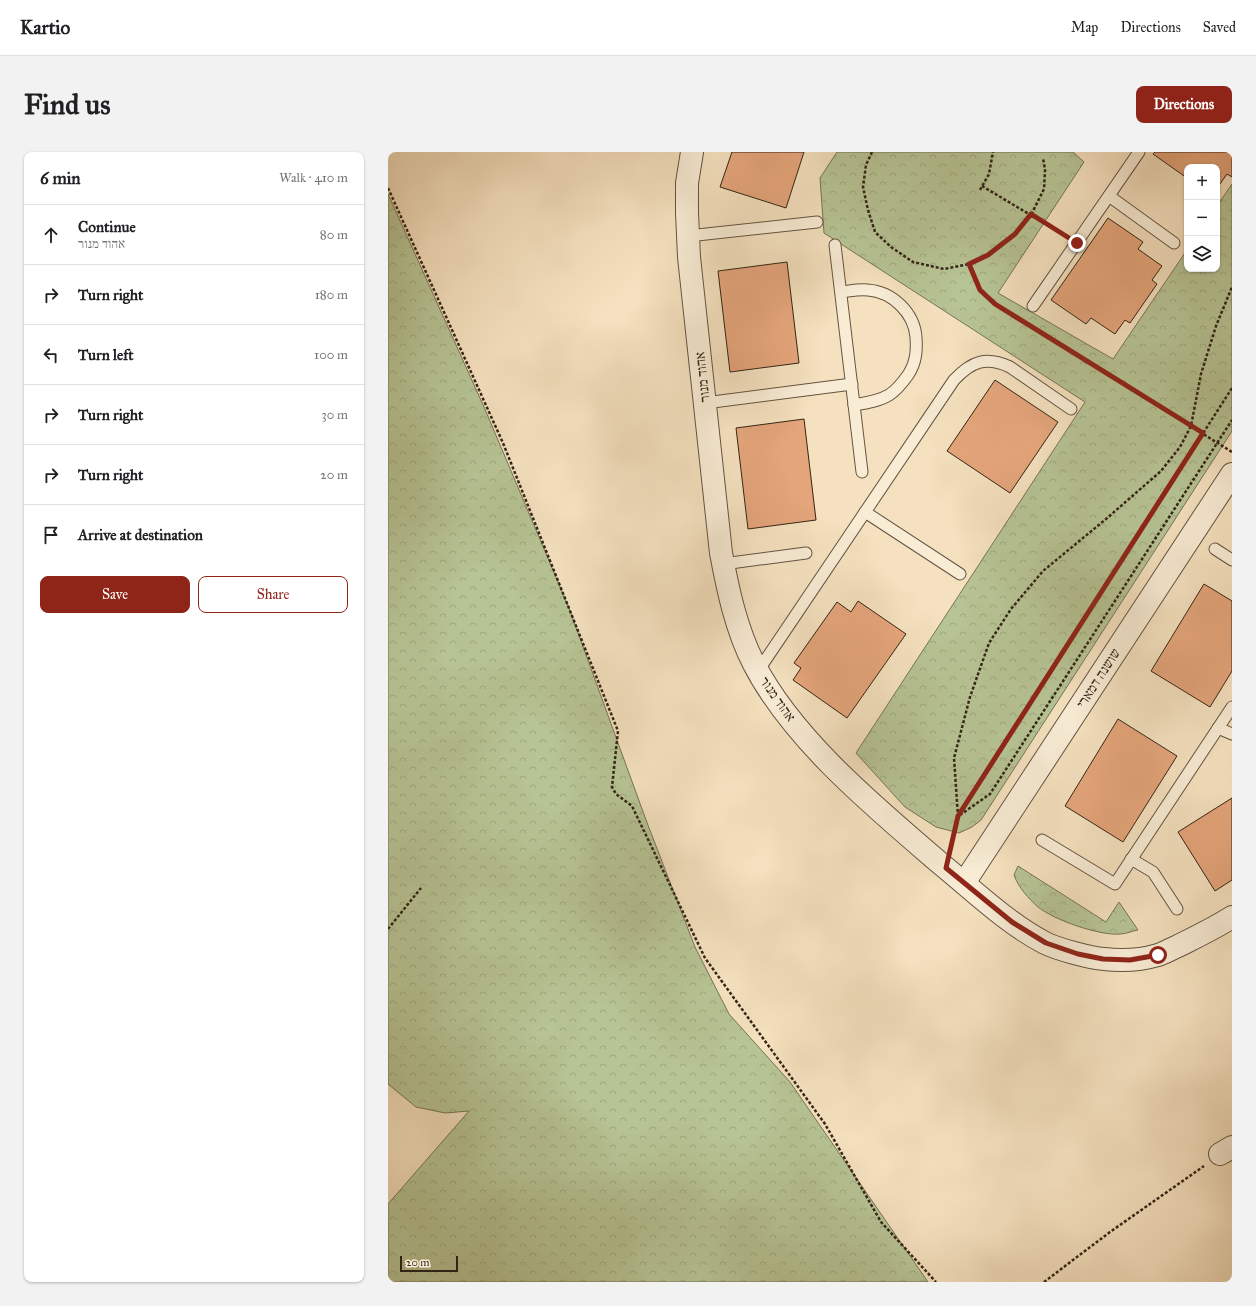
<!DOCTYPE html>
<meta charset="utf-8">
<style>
body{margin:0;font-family:"IM FELL Great Primer","Frank Ruhl Libre",serif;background:#f2f2f2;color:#202124}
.controls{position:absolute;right:12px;top:12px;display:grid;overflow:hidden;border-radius:8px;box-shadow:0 1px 3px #0004}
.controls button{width:36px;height:36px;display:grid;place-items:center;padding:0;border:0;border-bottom:1px solid #e0e0e0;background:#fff;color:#202124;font:20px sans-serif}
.scale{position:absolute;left:12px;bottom:10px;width:58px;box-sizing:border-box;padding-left:4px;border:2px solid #332416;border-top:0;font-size:11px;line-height:14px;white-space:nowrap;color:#332416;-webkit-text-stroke:3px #f8ecd5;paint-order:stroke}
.stop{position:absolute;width:12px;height:12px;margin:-9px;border:3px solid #8f2418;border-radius:50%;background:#fff}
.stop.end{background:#8f2418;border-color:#fff;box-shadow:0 1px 4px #0008}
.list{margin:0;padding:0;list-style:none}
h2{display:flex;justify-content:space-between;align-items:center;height:52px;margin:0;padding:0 16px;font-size:17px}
h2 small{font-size:13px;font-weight:400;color:#757577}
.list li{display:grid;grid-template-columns:26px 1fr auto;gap:12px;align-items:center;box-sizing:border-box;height:60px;padding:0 16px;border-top:1px solid #e0e0e0}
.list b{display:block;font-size:15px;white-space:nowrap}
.list p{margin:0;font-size:13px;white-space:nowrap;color:#757577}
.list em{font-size:13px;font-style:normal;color:#757577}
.actions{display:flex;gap:8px;padding:12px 16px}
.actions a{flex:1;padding:9px 0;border:1px solid #8f2418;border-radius:8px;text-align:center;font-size:14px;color:#8f2418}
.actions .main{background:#8f2418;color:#fff}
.icon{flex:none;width:22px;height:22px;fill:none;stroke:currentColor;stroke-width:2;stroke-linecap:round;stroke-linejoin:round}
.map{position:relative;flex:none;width:844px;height:1130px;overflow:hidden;border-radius:8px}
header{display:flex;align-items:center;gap:24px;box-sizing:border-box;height:56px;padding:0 20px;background:#fff;border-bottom:1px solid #e0e0e0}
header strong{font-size:19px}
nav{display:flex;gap:22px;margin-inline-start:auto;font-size:14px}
.intro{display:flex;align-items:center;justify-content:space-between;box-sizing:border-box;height:96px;padding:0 24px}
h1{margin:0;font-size:28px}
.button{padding:10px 18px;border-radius:8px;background:#8f2418;color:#fff;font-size:14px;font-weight:700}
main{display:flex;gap:24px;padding:0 24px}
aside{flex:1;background:#fff;border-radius:8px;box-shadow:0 1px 3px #0004}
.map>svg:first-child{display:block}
.forest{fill:url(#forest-crowns);stroke:#757456}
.building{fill:#e5a57b;stroke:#332416}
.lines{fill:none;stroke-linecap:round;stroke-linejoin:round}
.lane-casing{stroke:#645340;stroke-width:13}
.street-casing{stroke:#645340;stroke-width:24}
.path{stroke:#332416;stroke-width:2.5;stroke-dasharray:3 2;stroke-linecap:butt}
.lane{stroke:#f8ecd5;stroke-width:11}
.street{stroke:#f8ecd5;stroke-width:22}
.route{stroke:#8f2418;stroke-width:5}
.labels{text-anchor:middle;stroke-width:3.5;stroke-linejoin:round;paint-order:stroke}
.street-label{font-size:14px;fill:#332416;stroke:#f8ecd5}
</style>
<header>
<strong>Kartio</strong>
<nav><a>Map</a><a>Directions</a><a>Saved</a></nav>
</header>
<div class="intro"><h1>Find us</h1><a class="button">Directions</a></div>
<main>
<aside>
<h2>6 min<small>Walk · 410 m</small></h2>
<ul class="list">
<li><svg class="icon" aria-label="ahead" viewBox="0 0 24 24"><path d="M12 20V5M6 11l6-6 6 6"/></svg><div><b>Continue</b><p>אהוד מנור</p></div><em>80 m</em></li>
<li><svg class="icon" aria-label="right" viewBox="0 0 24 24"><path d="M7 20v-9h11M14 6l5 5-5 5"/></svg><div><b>Turn right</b></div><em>180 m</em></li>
<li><svg class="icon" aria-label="left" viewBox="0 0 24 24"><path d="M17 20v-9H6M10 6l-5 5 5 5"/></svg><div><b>Turn left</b></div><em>100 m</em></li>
<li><svg class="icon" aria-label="right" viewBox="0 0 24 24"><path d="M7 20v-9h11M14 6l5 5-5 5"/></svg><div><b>Turn right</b></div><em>30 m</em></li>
<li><svg class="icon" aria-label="right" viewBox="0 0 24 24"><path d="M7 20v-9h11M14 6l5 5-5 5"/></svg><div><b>Turn right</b></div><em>20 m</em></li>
<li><svg class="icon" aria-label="arrive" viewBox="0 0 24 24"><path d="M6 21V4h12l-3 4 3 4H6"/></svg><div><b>Arrive at destination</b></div></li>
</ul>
<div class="actions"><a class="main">Save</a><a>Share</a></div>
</aside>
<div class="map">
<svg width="844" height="1130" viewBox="0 0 844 1130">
<defs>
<pattern id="forest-crowns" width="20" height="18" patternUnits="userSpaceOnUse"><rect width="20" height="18" fill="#b7c495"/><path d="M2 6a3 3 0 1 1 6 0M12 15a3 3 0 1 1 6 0" fill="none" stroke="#9ea880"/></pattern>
</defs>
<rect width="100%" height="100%" fill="#f5e1bf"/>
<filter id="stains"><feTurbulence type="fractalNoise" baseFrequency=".005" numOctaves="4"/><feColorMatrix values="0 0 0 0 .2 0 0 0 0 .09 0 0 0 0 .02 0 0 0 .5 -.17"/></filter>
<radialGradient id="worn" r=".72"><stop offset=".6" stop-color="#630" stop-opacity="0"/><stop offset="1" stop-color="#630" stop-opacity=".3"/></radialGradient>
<g class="forest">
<path d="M 449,0 L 685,0 L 696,10 L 610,141 L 725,207 L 799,98 L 799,117 L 829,117 L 829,54 L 844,32 L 844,279 L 593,668 L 584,675 L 571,681 L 548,675 L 517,655 L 468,601 L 697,250 L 436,81 L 432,26 Z"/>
<path d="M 0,42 L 96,255 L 181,456 L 258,668 L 307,795 L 341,862 L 402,930 L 540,1130 L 0,1130 L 0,1052 L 81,959 L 57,961 L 28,955 L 0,932 Z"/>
<path d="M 630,714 L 718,770 L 731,750 L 750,778 C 744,779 738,782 732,782 C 712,784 666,768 650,755 C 641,747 630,735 626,723 Z"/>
</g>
<g class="building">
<path d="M 344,0 L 416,0 L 398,56 L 332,35 Z"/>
<path d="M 767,0 L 844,0 L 844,25 L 839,22 L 829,36 L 829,15 L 799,15 L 799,26 L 765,2 Z"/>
<path d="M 720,66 L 755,90 L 750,97 L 774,114 L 764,128 L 769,132 L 742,171 L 737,168 L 727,182 L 703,166 L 698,172 L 663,148 Z"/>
<path d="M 399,110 L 411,211 L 342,220 L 330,119 Z"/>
<path d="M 607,228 L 670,270 L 622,341 L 559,299 Z"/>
<path d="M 416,267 L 428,368 L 360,377 L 348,276 Z"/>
<path d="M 816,432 L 844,449 L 844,519 L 822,555 L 763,519 Z"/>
<path d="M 470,449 L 518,482 L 459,566 L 405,528 L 413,516 L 406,511 L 449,450 L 463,460 Z"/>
<path d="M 730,567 L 789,604 L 735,690 L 677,654 Z"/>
<path d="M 844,646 L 844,728 L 827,739 L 790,680 Z"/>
</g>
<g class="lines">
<defs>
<g id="lane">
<path d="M 721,44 L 786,91"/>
<path d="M 300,84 L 429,70"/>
<path d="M 447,93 L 474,320"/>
<path d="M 453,140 C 462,139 471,137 480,138 C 505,140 526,161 528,185 C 529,199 528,211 520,223 C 515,230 509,238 501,243 C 491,249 478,251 466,253"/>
<path d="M 645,154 L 751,0"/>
<path d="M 317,251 L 464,232"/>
<path d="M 477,360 L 572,422"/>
<path d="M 827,397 L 844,408"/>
<path d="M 335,412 L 418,401"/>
<path d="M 370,519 L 566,228 C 584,209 598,204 622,215 L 683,257"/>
<path d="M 830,576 L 844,582"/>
<path d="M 654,688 L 727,732 L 844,555"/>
<path d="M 743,707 L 765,720 L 789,757"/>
</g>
<g id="street">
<path d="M 304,0 L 299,31 L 299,61 L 301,105 L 333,401 C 340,438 348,477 366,512 C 405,588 488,656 553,712 C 586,739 619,771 657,791 C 669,797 702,806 716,807 C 733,809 753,808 770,803 C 776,801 783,797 790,794 C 808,785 827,776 844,765"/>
<path d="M 576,731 L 844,322"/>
<path d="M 832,1002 L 844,995"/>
</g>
</defs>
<use href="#lane" class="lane-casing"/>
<use href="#street" class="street-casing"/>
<g class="path">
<path d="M 484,0 L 478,13 L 475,35 L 480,58 L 487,80 L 503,95 L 525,110 L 556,117 L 581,112 L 600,103 L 627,83 L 643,63 L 656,37 L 657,18 L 655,6"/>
<path d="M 594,34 L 676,83"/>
<path d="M 0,36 L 115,291 L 230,579 L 224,635 L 228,642 L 244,654 L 317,806 L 437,972 L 493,1070 L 548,1130"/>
<path d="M 592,38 L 601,22 L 605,0"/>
<path d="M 581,112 L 592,138 L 607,152 L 844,300"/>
<path d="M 572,663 L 602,642 L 844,268"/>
<path d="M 570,664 L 844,236"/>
<path d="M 563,694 L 570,664 L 566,606 L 582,545 L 601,491 L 623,457 L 655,419 L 718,367 L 773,319 L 792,295 L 803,274 L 813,222 L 828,174 L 844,135"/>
<path d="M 0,777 L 33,736"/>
<path d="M 656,1130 L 722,1080 L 816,1014"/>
</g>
<use href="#lane" class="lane"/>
<use href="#street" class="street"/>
</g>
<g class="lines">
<path class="route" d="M 689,91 L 643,62 L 627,82 L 600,103 L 581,112 L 592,138 L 607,152 L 815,281 L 570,664 L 558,716 L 624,770 L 658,791 L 690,802 L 715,807 L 742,808 L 770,803"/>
</g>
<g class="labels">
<g class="street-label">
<text transform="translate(314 225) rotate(-96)" y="5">אהוד מנור</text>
<text transform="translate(710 526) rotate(-57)" y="5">שושנה דמארי</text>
<text transform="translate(390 547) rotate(55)" y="5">אהוד מנור</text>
</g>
</g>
<rect width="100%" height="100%" filter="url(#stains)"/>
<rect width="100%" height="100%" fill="url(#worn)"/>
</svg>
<div class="controls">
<button>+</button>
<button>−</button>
<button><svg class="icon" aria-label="layers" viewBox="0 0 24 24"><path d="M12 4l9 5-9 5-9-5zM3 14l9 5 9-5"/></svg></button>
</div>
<div class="scale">20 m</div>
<div class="stop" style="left:770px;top:803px"></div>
<div class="stop end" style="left:689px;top:91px"></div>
</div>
</main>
